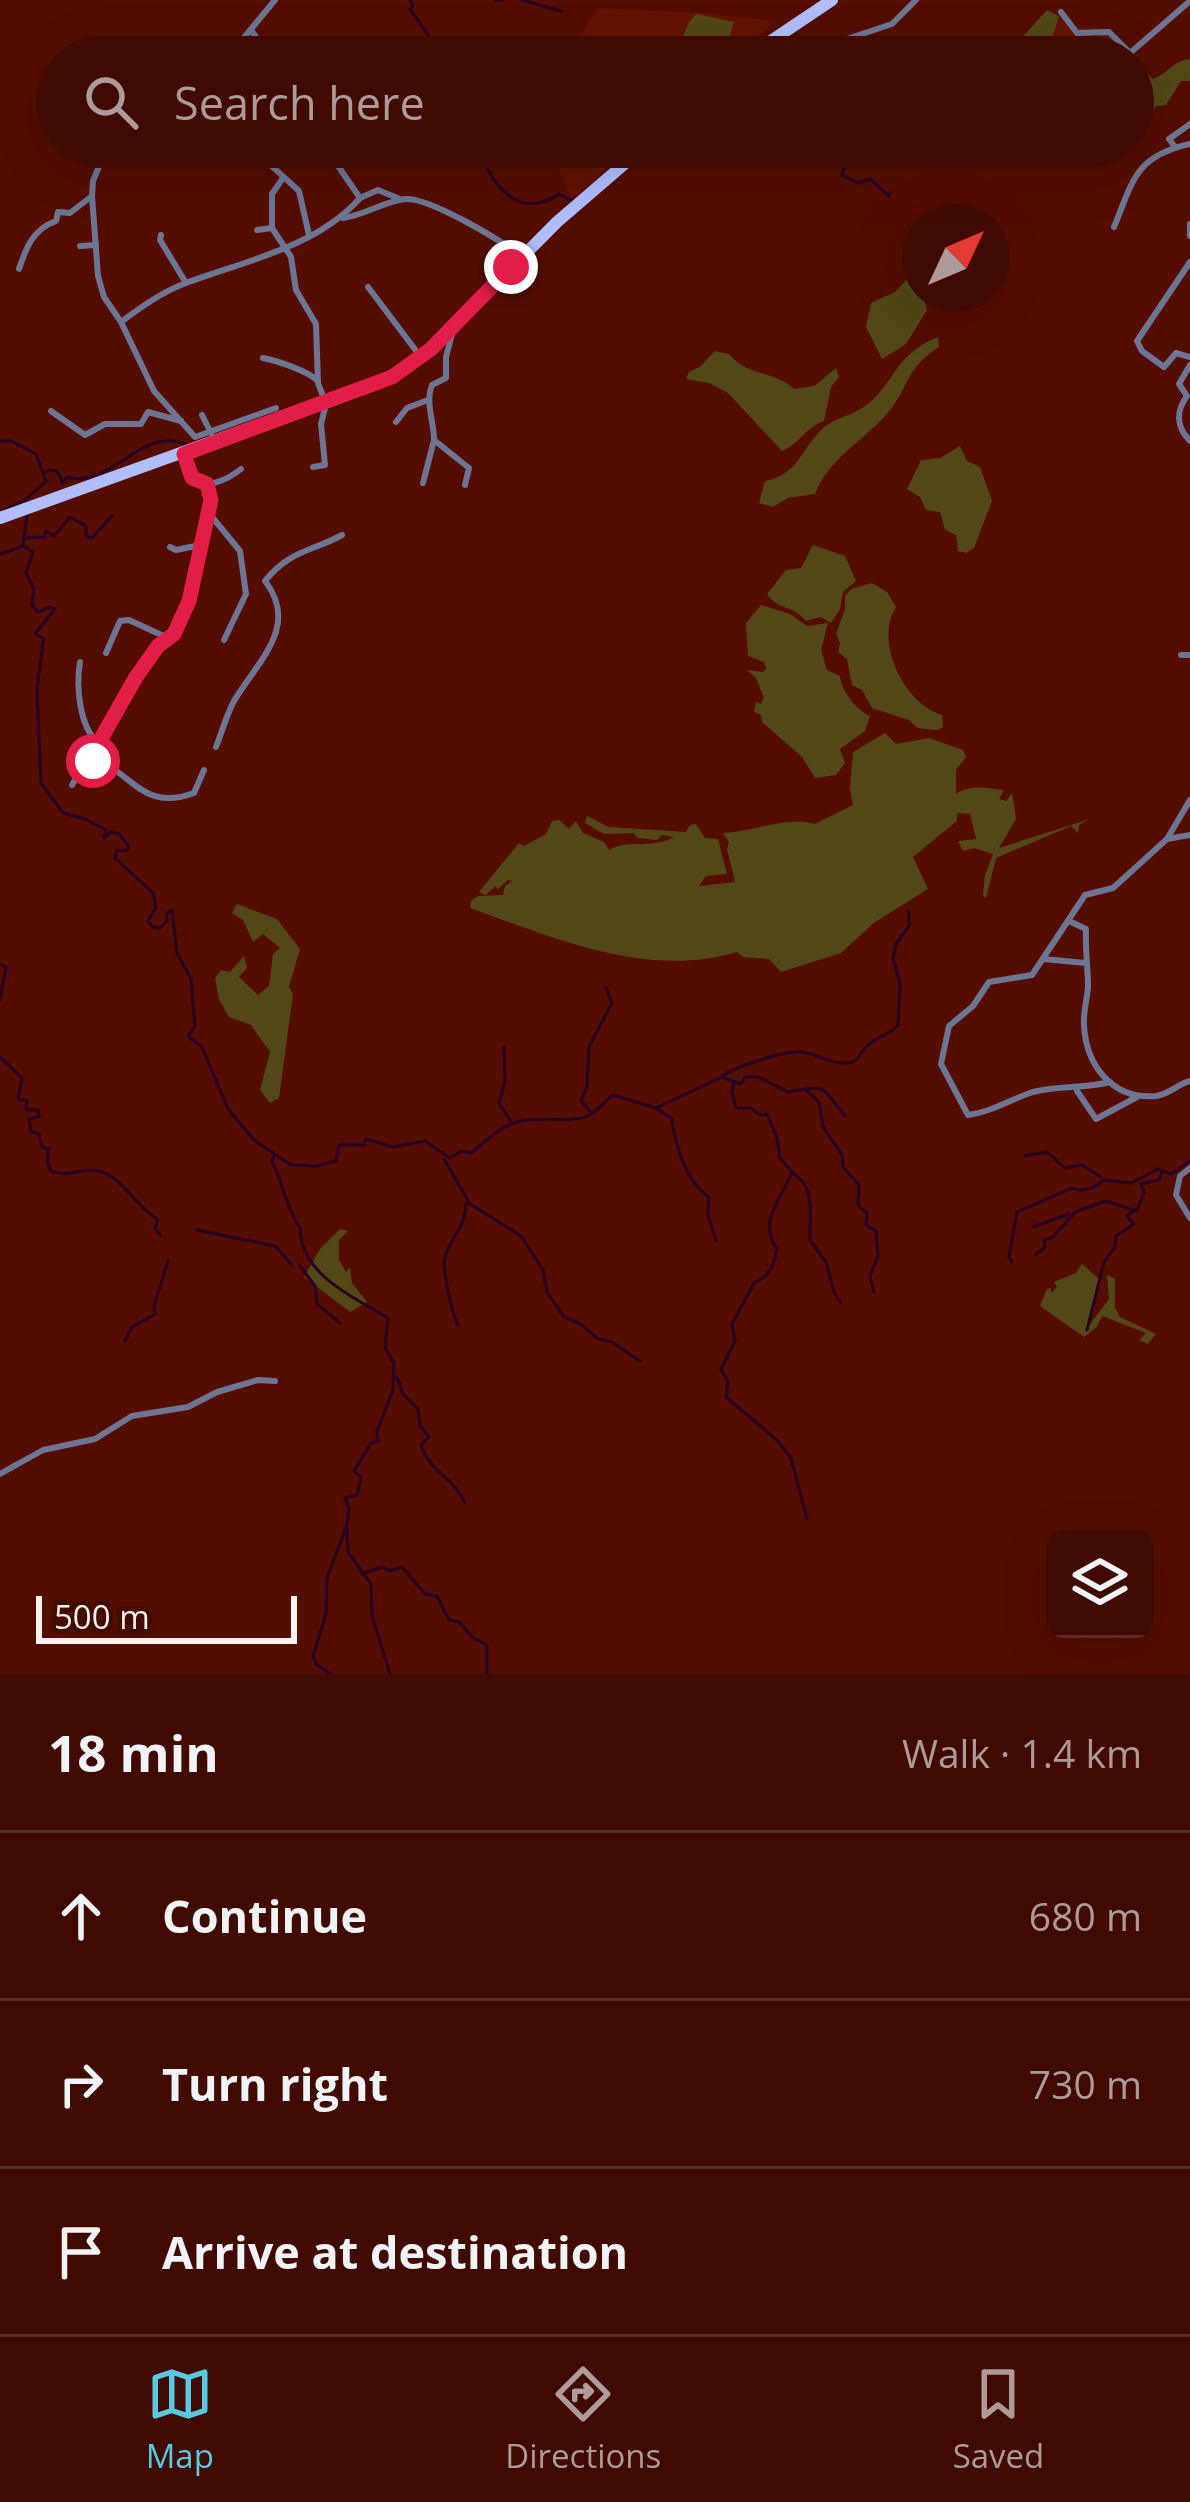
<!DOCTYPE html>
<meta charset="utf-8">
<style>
body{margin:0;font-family:"Open Sans",sans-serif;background:#47130a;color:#f1f3f6}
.controls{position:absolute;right:36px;bottom:36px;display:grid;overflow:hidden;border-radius:18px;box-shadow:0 12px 48px #0002}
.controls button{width:108px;height:108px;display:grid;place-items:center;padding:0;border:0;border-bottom:3px solid #592b22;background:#400a00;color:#f1f3f6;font:60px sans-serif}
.compass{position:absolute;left:902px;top:204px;width:108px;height:108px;border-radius:50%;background:#400a00;box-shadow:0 12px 48px #0002;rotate:46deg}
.scale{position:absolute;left:36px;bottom:30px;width:261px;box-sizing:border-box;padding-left:12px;border:6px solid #fbf1ef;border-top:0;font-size:33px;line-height:42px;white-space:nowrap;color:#fbf1ef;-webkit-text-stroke:9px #420c02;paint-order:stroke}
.stop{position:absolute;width:36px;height:36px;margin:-27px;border:9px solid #e11d48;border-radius:50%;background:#fff}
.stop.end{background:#e11d48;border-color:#fff;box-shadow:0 3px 12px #0008}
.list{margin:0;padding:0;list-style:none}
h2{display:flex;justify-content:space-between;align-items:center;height:156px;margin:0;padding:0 48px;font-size:51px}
h2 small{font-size:39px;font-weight:400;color:#ae9a99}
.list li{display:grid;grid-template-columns:78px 1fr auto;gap:36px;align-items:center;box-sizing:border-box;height:168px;padding:0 48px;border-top:3px solid #592b22}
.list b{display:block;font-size:45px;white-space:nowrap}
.list em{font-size:39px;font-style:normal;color:#ae9a99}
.icon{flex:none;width:66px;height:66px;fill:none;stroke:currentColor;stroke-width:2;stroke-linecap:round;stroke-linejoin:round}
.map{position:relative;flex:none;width:1190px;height:1674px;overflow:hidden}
.search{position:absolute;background:#400a00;box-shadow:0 12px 48px #0002;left:36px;right:36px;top:36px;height:132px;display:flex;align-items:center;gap:30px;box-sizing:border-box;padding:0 42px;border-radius:66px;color:#ae9a99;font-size:45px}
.sheet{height:660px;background:#400a00}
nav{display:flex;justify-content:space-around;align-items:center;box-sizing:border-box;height:168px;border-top:3px solid #592b22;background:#400a00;font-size:33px;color:#ae9a99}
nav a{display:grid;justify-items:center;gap:6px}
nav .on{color:#57c9e2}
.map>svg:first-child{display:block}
.built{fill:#631401}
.green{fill:#534717}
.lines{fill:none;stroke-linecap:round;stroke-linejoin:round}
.stream{stroke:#280022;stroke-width:3}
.minor{stroke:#6e7594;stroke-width:6}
.primary{stroke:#b0befe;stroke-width:12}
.route{stroke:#e11d48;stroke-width:15}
</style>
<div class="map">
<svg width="1190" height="1674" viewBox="0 0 1190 1674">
<rect width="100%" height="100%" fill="#550d00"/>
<g class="built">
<path d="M 597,8 L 705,13 L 776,21 L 736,57 L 568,57 Z"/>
<path d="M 1061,10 L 1074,26 L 1111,30 L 1131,51 L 1144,76 L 1133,95 L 1133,57 L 1046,57 L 1050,35 Z"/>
<path d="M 550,147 L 631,147 L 571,199 Z"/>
</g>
<g class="green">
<path d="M 1047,10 L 1059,16 L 1046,57 L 919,57 L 932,40 L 978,52 L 984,44 L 1004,57 Z"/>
<path d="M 696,14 L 734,22 L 723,57 L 675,57 L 689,22 Z"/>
<path d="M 1190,59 L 1190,81 L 1181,81 L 1166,105 L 1156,106 L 1145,131 L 1135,134 L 1133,147 L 1133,95 L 1148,74 L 1153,79 C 1168,74 1172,61 1190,59 Z"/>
<path d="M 920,261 L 920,294 L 923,294 L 927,310 L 906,344 L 882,359 L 866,327 L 871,303 L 895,292 L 907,279 L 913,263 Z"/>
<path d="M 938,337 L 939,347 C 903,370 910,388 886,415 C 861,443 829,458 815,494 L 788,498 L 773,507 L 759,503 L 765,481 C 797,475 800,452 820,431 C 835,417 848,417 862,408 C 895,387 892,355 938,337 Z"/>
<path d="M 715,351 L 729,354 C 748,377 774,370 794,389 L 814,386 L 836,368 L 839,377 L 831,387 L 824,421 C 806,427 798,445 782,451 L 728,393 L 709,383 L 686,379 L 689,372 L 700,367 Z"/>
<path d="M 960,446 L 967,461 L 980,467 L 992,501 L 974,548 L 966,553 L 958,551 L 956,535 L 945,530 L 940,512 L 926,510 L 920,497 L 907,489 L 921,460 L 940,458 Z"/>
<path d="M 813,545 L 845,556 L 856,581 L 843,592 L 840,609 L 831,623 L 821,617 L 806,621 C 795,606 776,609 767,594 L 786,570 L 801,568 Z"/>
<path d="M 872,583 L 887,592 L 896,607 C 874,641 904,704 942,715 L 943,727 L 937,730 L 917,728 L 909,720 L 872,708 L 862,690 L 852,685 L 847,659 L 838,652 L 840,643 L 836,634 L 845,609 L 845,596 L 851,589 Z"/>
<path d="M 761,605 L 790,614 L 807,626 L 828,623 L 821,650 L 827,670 L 840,676 C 841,690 856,710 870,716 L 865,731 L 840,749 L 845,763 L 836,775 L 815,778 L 802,757 L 762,722 L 761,715 L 754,712 L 756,702 L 761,704 L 764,698 L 756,678 L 747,670 L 763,672 L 766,668 L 764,662 L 748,656 L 746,623 Z"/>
<path d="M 885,733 L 896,744 L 929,738 L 963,750 L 966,757 L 956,770 L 956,794 C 969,784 987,788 1004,790 L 999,799 L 1006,801 L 1012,793 L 1016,819 L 999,848 L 1090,819 L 1079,825 L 1078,833 L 1071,826 L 996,858 L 986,898 L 983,896 L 985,875 L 993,854 L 974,848 L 963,851 L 958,841 L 976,839 L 970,814 L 957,813 L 957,821 L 913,857 L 928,889 L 875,922 L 841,953 L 781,972 L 769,959 L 743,957 L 737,952 C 647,979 555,938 470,908 L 471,901 L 478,896 L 503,895 L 505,886 L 512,881 L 508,880 L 498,889 L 495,886 L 486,895 L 479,892 L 519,843 L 524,846 L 546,834 L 552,821 L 559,820 L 569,829 L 576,821 L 583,833 L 604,842 L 609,850 C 628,838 653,850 674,837 L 662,835 L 657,840 L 637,838 L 634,833 L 604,834 L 585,823 L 587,816 L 609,827 L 686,832 L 690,825 L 696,824 L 705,838 L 718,839 L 727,874 L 706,876 L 699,886 L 735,882 L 727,849 L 729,842 L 723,833 C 752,832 789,815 814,824 L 853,805 L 850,789 L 853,752 Z"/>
<path d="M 237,904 L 277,919 L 300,949 L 289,987 L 293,994 L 279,1098 L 270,1103 L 260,1090 L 270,1052 L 251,1025 L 229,1017 L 219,999 L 215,978 L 221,970 L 230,972 L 244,956 L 247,968 L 239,977 L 258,995 L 269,986 L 273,954 L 280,948 L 263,934 L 253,942 L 243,920 L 232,913 Z"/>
<path d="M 340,1229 L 348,1231 L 339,1240 L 339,1260 L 346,1272 L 350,1267 L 352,1283 L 367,1302 L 350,1312 L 304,1277 L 320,1249 Z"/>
<path d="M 1082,1264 L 1099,1279 L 1088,1327 L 1109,1299 L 1107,1275 L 1115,1279 L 1115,1308 L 1120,1317 L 1156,1334 L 1148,1344 L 1139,1340 L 1146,1333 L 1102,1316 L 1097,1327 L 1084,1337 L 1040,1306 L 1047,1289 L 1051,1288 L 1051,1293 L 1057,1287 L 1054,1282 L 1076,1273 Z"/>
</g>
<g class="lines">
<g class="stream">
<path d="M 410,0 L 413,6 L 410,9 L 430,38 L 438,40 L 439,55 L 445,57"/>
<path d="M 496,0 L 503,0"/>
<path d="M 522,0 L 561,11"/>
<path d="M 458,57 L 463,57"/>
<path d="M 485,147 L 490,164 L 487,168 C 501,195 525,217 559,194 L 571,201 L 580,196"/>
<path d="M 851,147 L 842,175 L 858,183 L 870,179 L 889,196 L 890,193"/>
<path d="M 0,441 L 11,441 L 36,454 L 46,481 L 24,501 L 2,511"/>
<path d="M 43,473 L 49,470 L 57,471 L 63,483 L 67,477 C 112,490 139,426 185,444"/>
<path d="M 27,514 L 23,546 L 33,552 L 26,573 L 34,589 L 32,605 L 38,612 L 50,607 L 55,609 L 35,634 L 43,638 L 43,643 L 37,689 L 41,783 L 63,813 L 85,819 L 106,830 L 104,838 L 111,832 L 119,834 L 129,846 L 126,851 L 117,850 L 115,858 L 153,893 L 156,907 L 148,921 L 153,927 L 160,928 L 167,921 L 167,913 L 172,910 L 177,953 L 191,979 L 195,1026 L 188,1036 L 202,1047 L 228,1109 L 254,1140 L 291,1165 L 317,1166 L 336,1161 L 339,1145 L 364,1145 L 366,1139 L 393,1147 L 425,1141 L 450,1158 L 461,1151 L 471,1153 C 483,1144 498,1128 516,1122 C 540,1114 571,1126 591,1114 C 598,1110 606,1100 613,1095 L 656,1108 L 722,1077 C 732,1067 787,1050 802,1052 C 817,1054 830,1064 846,1063 C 859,1063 860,1053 867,1046 C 876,1037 889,1035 898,1025 L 900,984 L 893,958 L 896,944 L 909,926 L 909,911"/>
<path d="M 25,538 L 44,537 L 46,531 L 54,536 L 70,517 L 86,526 L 86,535 L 91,539 L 112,516"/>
<path d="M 0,554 L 21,547"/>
<path d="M 0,964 L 6,967 L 0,1000"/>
<path d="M 504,1047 L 505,1081 L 499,1103 L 512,1123"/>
<path d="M 0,1057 L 22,1078 L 18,1099 L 27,1101 L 26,1110 L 38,1110 L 39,1117 L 29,1119 L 31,1131 L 39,1134 L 42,1147 L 49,1149 L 47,1161 L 51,1171 C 67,1179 82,1167 99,1171 C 124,1178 135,1206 158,1220 L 155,1228 L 160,1235"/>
<path d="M 724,1078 L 741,1084 L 745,1077 L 758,1077 L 788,1092 C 827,1085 820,1085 845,1116"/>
<path d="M 734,1082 L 732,1092 L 736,1108 L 751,1108 L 760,1115 L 767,1114 L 777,1138 L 780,1158 L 792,1172 C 782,1199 757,1221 777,1249 L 773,1265 L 765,1277 L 754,1283 L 732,1324 L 735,1341 L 721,1369 L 728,1382 L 726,1397 L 777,1440 L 791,1458 L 807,1519"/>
<path d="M 805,1089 L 819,1102 L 823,1127 L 842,1155 L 843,1167 L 859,1185 L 858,1205 L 867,1213 L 866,1225 L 876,1231 L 878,1256 L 870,1276 L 874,1292"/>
<path d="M 657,1109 L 671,1118 C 676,1145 685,1181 709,1197 L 708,1215 L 716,1241"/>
<path d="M 591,1112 L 581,1101 L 587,1086 L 589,1047 L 612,1003 L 606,988"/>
<path d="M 274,1156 L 272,1161 C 283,1183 286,1208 300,1228 C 301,1275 353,1297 388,1318 L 385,1348 L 394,1363 L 393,1390 L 377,1431 L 378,1441 L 371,1443 L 354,1471 L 361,1477 L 357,1495 L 345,1498 L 349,1509 L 347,1525 L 327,1578 L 326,1614 L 313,1656 L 317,1665 L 331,1674"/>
<path d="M 1025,1156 L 1047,1152 L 1065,1168 L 1082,1165 L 1101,1177"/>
<path d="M 444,1159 L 470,1204 L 521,1236 L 543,1270 L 547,1292 L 564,1317 L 581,1324 L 598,1339 L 612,1342 L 640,1361"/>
<path d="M 792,1173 C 817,1186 809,1216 810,1240 L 826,1262 L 834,1292 L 841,1303"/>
<path d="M 1033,1227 L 1069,1214"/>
<path d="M 197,1230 L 275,1246 L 291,1264"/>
<path d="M 1035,1255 L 1045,1247 L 1044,1240 L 1053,1237 L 1075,1212 L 1106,1201 L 1136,1211"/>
<path d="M 1012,1262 L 1009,1257 L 1017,1212 L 1072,1188 C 1081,1193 1096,1188 1103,1180 L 1131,1183 L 1158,1169 L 1171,1174 L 1190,1161"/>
<path d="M 300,1266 L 315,1286 L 317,1304 L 340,1323"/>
<path d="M 458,1325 C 452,1313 442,1271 445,1258 C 450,1237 467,1226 466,1203"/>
<path d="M 1087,1330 L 1104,1262 L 1115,1247 L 1116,1236 L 1134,1224 L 1127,1216 L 1138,1208 L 1144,1192 L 1141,1184 L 1159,1180 L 1162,1172"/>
<path d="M 125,1341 L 132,1327 L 155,1314 L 154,1306 L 168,1261"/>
<path d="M 397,1377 L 403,1394 L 418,1409 L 420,1426 L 429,1437 L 421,1445 C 432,1475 453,1476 465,1503"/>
<path d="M 347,1527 L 348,1552 L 371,1584 L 372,1616 L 390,1674"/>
<path d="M 362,1574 L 382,1567 L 389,1571 L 402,1567 L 425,1594 L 437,1596 L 449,1620 L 459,1622 L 472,1637 L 487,1645 L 487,1674"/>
</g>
<g class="minor">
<path d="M 1061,12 L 1077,33 L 1109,32 L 1130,53 L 1190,1"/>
<path d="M 251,30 L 270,57"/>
<path d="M 228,57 L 275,0"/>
<path d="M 793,57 L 892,24 L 916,0"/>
<path d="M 107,147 L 93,181 L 92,196 L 98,276 L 104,297 L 121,322 L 154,391 L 195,437 L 276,408"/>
<path d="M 251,147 L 299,191 L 309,235"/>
<path d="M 325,147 L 360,198 L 378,190 L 400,199"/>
<path d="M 1175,147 L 1169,139 L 1190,124"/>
<path d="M 283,178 L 272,194 L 272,228 L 291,257 L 296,290 L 316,324 L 318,383 L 326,404 L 321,424 L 325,465 L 313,467"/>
<path d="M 343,218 C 365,215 385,201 405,199 C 429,197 503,241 521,257"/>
<path d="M 1190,224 L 1190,236"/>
<path d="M 1114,227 C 1133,181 1135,156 1190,144"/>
<path d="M 257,230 L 272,228"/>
<path d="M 161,235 L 160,240 L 186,283"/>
<path d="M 80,246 L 96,245"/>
<path d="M 1190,262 L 1137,341 L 1142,351 L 1164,367 L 1176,353 L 1190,357"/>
<path d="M 19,269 C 26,248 33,229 56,221 L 58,212 L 70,213 L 92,196"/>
<path d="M 368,287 L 420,356"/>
<path d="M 121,322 C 141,307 162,292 186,283 C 245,261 317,247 360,198"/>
<path d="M 453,330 L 446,357 L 446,378 L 432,385 C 425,403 434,421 434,440 L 469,468 L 465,485"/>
<path d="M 263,358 C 278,361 308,371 318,381"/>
<path d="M 1190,365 L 1179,384 L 1187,396 C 1176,411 1176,427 1190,441"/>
<path d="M 51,411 L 85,435 L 105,424 L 141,424 L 148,412 L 181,421"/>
<path d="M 202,415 L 211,433"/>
<path d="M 396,422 L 407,408 L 428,400"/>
<path d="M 184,454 L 192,478 C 207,490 227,480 241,469"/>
<path d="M 423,483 L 434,440"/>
<path d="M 208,512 L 240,551 L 246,594 L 224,640"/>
<path d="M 170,547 L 176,550 L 200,545"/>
<path d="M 106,653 L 120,621 L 129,620 L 168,638"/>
<path d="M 1181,655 L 1190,655"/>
<path d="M 80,662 C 76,686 79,726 98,743"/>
<path d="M 216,747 C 222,732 226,716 234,701 C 258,661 300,626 265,581 C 290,550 311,552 342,535"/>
<path d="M 90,758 C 132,769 140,813 194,793 L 204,770"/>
<path d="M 72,785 L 136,677 L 158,646 L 174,633 L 189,601 L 210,500 L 207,484"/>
<path d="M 1167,839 L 1190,800"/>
<path d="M 1069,921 L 1086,929 C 1085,948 1088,968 1088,987 C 1087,1000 1083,1012 1084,1025 C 1086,1066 1113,1100 1156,1096 C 1170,1094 1178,1084 1190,1081"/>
<path d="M 1043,959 L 1086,963"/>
<path d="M 1110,1082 C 1083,1089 1060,1085 1033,1092 C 1011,1099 992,1112 968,1115 L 941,1064 L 949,1026 L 973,1006 L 989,982 L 1032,975 L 1085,895 L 1113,888 L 1167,839 L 1190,835"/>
<path d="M 1077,1091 L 1096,1119 L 1137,1097"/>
<path d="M 1190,1168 L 1180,1176 L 1176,1195 L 1190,1218"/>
<path d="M 0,1474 L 43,1450 L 95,1439 L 132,1416 L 188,1407 L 217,1392 L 258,1380 L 275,1381"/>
</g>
<g class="primary">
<path d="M 747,57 L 832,0"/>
<path d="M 0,518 L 392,377 L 431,349 L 557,222 L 644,147"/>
</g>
</g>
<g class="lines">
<path class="route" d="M 93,761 L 90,758 L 136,677 L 158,646 L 174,634 L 189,601 L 211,500 L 207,484 L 192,478 L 184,454 L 392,377 L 431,349 L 511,267"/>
</g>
</svg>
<div class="controls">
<button><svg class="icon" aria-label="layers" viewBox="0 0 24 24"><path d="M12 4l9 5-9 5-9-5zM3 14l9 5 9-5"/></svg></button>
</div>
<svg class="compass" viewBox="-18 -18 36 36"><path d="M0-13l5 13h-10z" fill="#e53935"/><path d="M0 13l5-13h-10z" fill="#ae9a99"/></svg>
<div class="scale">500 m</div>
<div class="stop" style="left:93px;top:761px"></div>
<div class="stop end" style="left:511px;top:267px"></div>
<div class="search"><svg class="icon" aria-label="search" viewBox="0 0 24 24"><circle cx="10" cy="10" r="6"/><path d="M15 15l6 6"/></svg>Search here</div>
</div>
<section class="sheet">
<h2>18 min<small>Walk · 1.4 km</small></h2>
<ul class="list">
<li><svg class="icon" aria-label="ahead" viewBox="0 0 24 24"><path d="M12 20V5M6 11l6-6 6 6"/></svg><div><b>Continue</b></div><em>680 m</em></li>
<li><svg class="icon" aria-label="right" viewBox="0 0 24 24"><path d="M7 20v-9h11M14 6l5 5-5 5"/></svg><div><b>Turn right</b></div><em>730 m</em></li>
<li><svg class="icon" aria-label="arrive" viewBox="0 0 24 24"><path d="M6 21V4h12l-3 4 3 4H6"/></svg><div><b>Arrive at destination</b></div></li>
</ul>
</section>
<nav>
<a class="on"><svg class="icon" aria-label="map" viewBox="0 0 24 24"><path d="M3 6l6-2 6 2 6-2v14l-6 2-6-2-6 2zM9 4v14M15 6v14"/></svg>Map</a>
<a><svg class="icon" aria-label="directions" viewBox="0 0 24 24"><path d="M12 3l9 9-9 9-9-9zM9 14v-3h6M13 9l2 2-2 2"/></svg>Directions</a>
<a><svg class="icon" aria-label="saved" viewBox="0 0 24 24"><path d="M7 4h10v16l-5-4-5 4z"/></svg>Saved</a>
</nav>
